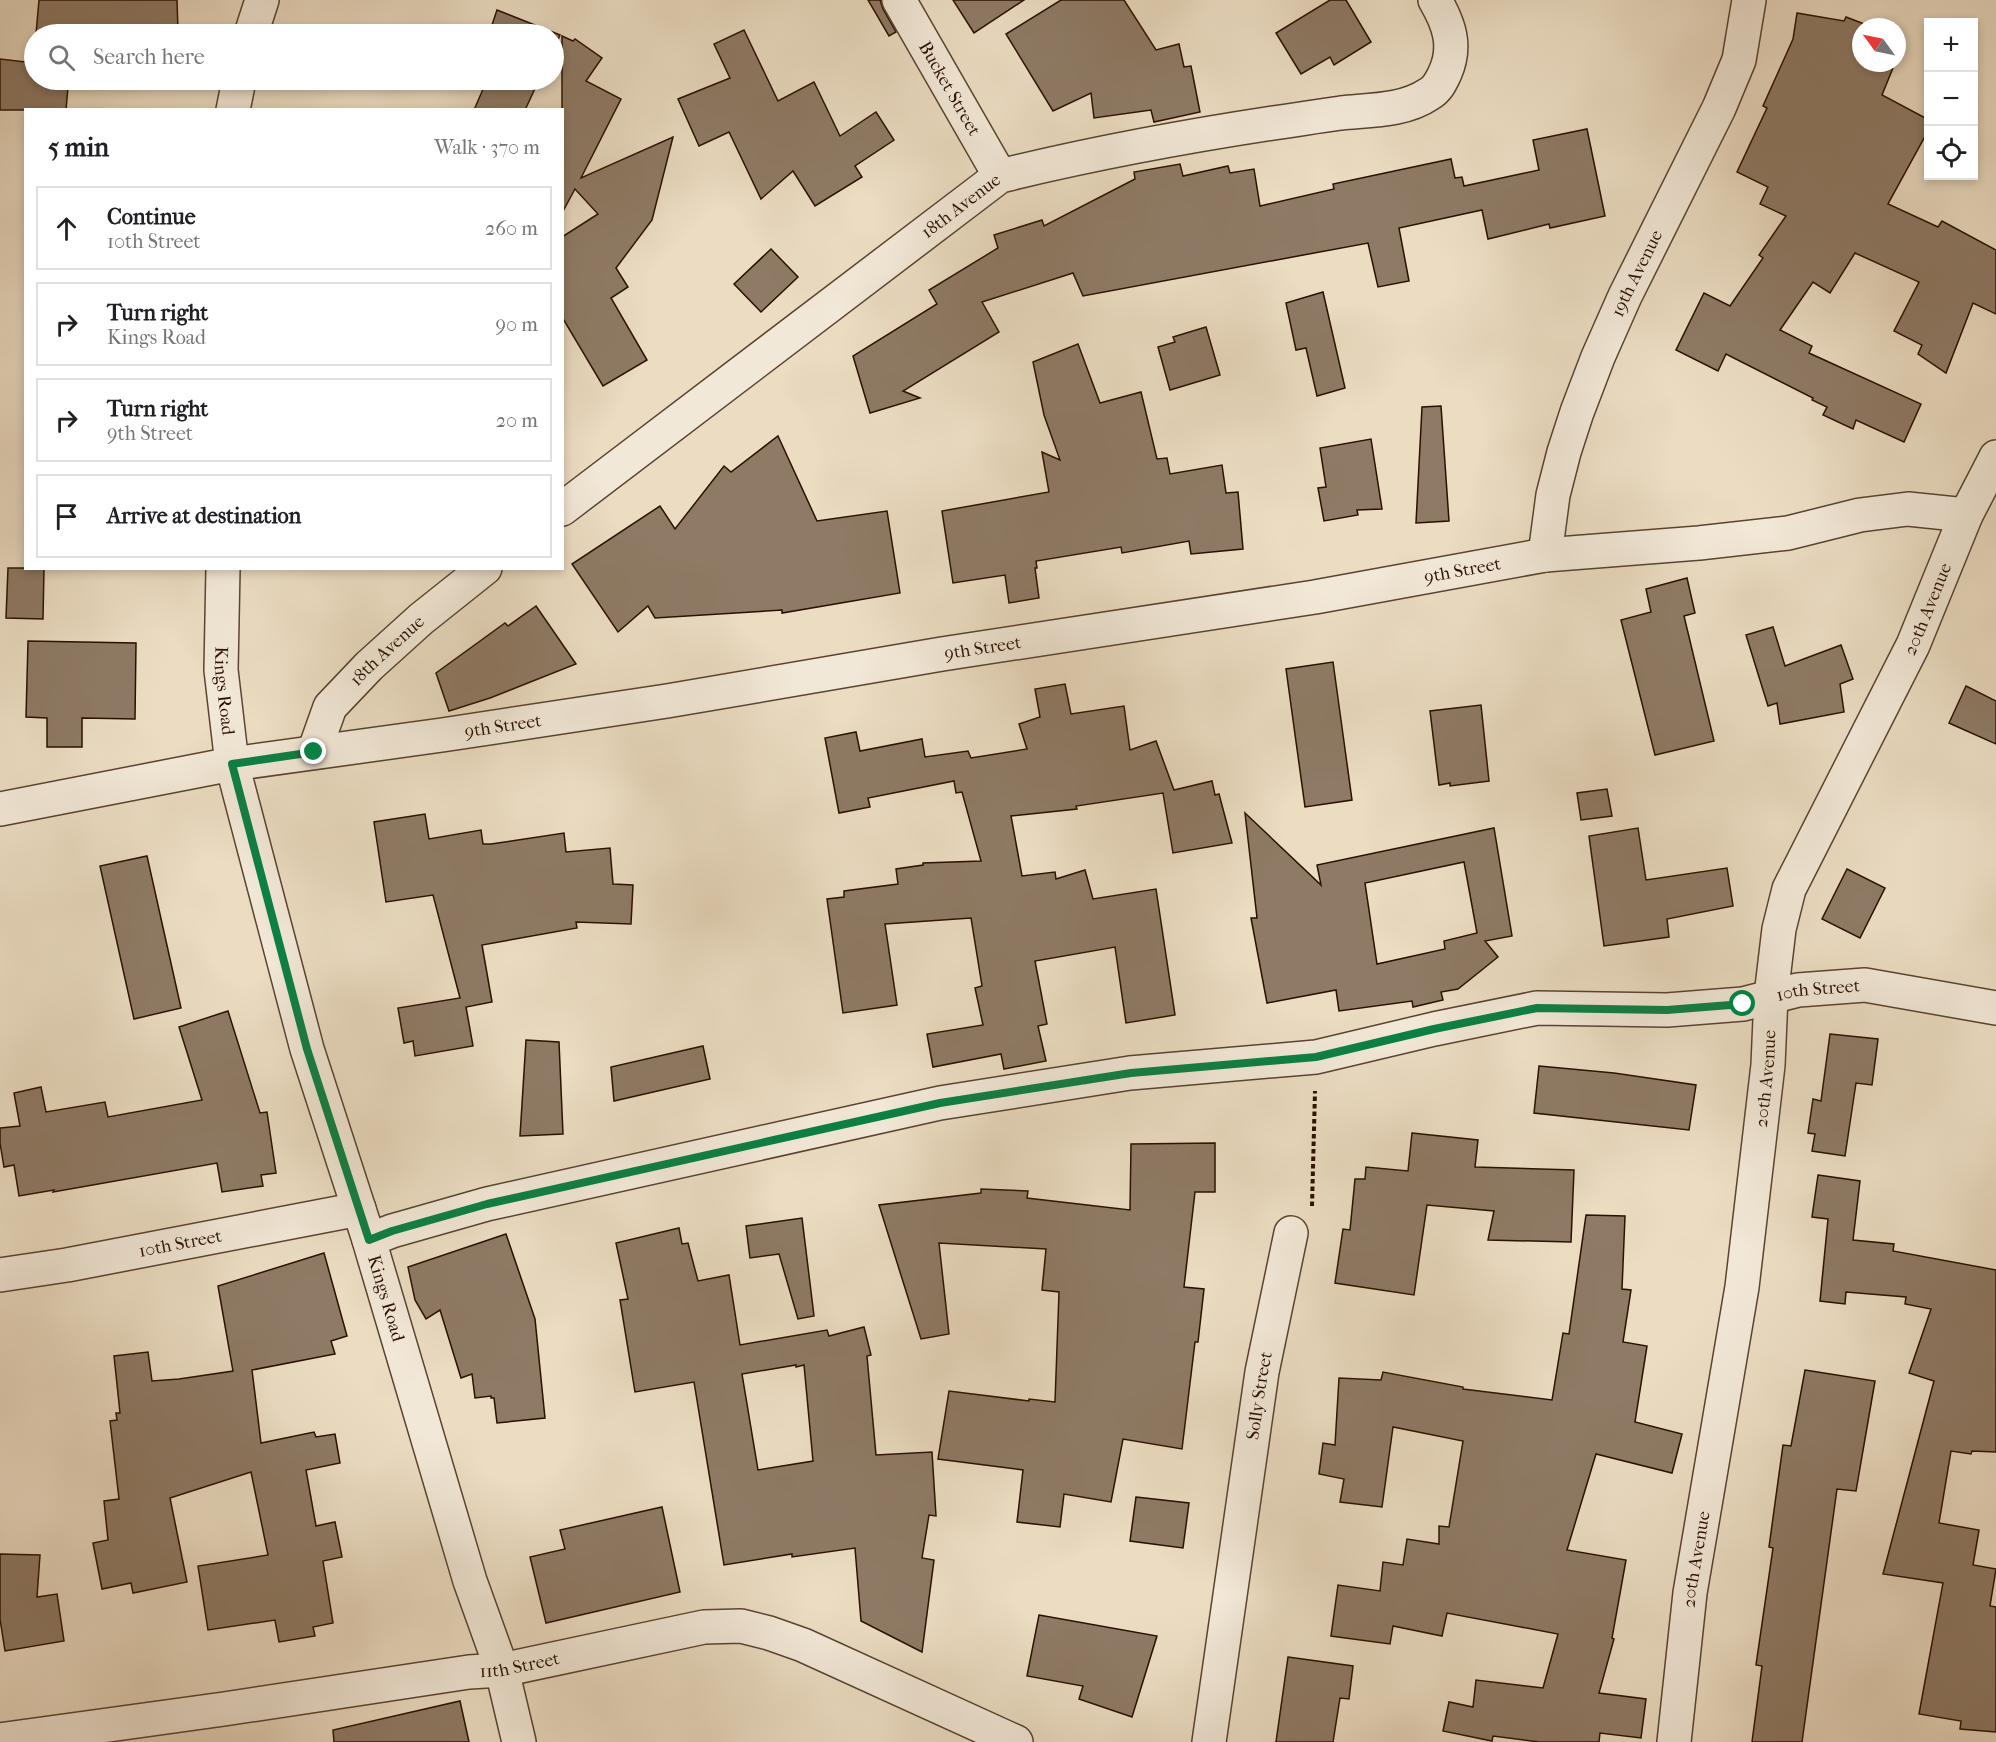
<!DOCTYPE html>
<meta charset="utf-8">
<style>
body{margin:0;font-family:"IM FELL French Canon",serif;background:#f2f2f2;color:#202124}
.controls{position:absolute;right:18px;top:18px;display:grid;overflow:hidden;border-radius:0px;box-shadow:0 3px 9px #0003}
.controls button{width:54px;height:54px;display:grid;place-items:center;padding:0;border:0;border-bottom:2px solid #e0e0e0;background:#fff;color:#202124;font:30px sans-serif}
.compass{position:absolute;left:1852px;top:18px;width:54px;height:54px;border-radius:50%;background:#fff;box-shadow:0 3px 9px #0003;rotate:303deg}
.stop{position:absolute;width:18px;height:18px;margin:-14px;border:4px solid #0b8043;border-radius:50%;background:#fff}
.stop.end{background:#0b8043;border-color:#fff;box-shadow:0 2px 6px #0008}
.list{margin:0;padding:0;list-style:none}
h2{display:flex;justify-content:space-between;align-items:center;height:78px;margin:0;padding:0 24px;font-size:26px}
h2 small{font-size:20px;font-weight:400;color:#757577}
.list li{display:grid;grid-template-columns:39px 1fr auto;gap:18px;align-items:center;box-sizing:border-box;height:84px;margin:0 12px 12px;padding:0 12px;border:2px solid #e0e0e0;border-radius:0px}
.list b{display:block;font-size:22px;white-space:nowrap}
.list p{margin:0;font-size:20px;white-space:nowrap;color:#757577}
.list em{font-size:20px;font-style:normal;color:#757577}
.icon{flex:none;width:33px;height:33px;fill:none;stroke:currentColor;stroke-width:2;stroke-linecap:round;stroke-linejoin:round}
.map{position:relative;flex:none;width:1996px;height:1742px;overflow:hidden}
.search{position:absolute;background:#fff;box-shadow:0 3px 9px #0003;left:24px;top:24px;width:540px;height:66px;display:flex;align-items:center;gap:15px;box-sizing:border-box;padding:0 21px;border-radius:33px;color:#757577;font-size:22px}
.panel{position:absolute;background:#fff;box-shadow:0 3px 9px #0003;left:24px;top:108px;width:540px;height:462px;border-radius:0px}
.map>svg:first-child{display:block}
.building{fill:#8e7a65;stroke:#2a1000;stroke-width:1.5;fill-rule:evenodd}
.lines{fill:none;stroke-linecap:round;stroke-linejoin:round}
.minor-casing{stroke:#5a4330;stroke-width:36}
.path{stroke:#2a1000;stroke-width:4;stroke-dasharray:4.5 3;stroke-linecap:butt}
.minor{stroke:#f2e8d7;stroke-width:33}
.route{stroke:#0b8043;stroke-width:8}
.labels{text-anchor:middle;stroke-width:5;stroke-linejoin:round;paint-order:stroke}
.street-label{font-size:18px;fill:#2a1000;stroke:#f2e8d7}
</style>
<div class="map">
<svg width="1996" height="1742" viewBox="0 0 1996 1742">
<rect width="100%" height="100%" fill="#ebdcc2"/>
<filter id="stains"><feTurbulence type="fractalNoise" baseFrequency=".00333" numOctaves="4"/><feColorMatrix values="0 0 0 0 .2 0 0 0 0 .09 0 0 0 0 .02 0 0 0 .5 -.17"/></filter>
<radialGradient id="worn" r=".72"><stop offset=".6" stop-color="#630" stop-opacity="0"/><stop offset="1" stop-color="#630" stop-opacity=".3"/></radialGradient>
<g class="building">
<path d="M 39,0 L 177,0 L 178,31 L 124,34 L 36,34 Z"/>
<path d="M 868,0 L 880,0 L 883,9 L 896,32 L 889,36 Z"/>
<path d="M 953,0 L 1024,0 L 974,33 Z"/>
<path d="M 1061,0 L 1124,0 L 1156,50 L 1179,44 L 1184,67 L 1191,66 L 1200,112 L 1154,122 L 1151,110 L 1094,118 L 1091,93 L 1053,111 L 1006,34 Z"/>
<path d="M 1330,0 L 1346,0 L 1371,42 L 1334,65 L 1330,57 L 1301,74 L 1276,33 Z"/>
<path d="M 497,10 L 560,35 L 554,49 L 554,34 L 489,34 Z"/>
<path d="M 1797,13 L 1844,21 L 1846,17 L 1872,27 L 1861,27 L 1861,63 L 1895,63 L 1882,95 L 1929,120 L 1929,129 L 1888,204 L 1938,227 L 1942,221 L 1996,250 L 1996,314 L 1973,303 L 1946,373 L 1918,354 L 1922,345 L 1894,331 L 1919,282 L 1855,253 L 1830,293 L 1813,282 L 1780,330 L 1812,346 L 1809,353 L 1921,404 L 1904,442 L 1856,420 L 1853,429 L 1823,415 L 1827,407 L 1812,400 L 1813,398 L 1726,354 L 1718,371 L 1676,350 L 1704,293 L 1730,306 L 1763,258 L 1759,255 L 1786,216 L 1760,204 L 1768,187 L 1737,172 L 1767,108 L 1763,106 L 1793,39 Z"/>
<path d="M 744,30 L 778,101 L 814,82 L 840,136 L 876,112 L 894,140 L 855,166 L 862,177 L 815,206 L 793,171 L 761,199 L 729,132 L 699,146 L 678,99 L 730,78 L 714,44 Z"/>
<path d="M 562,36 L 573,41 L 575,39 L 602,58 L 586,81 L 621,99 L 581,178 L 673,137 L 652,220 L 616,268 L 628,287 L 611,298 L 647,360 L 603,386 L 562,317 L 562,237 L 598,214 L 575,189 L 562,213 Z"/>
<path d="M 34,55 L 34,80 L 77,80 L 76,88 L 68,87 L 66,110 L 0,110 L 0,59 L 34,63 Z"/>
<path d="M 487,80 L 539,80 L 525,110 L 474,110 Z"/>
<path d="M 1587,129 L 1605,216 L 1550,228 L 1549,224 L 1488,239 L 1482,210 L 1399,228 L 1409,281 L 1378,287 L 1368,243 L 1083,296 L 1073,273 L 982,302 L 999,332 L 903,391 L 920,398 L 870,413 L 853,356 L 937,304 L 929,290 L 998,248 L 994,235 L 1042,220 L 1044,226 L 1135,179 L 1134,172 L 1180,164 L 1183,176 L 1228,166 L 1230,173 L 1254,169 L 1260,206 L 1334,189 L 1333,184 L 1451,159 L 1455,178 L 1462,177 L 1464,186 L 1539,170 L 1533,140 Z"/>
<path d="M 771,249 L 798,277 L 761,312 L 734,284 Z"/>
<path d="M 1323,292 L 1345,388 L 1317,396 L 1306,348 L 1296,350 L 1286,303 Z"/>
<path d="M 1206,327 L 1220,375 L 1170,390 L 1158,347 L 1175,342 L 1173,337 Z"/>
<path d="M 1078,344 L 1100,403 L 1141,392 L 1157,459 L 1167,458 L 1170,474 L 1222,465 L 1226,493 L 1238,492 L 1243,549 L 1191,554 L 1189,541 L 1122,553 L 1121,547 L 1036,561 L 1037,568 L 1035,568 L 1039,598 L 1009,603 L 1005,575 L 953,583 L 942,511 L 1049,492 L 1042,452 L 1060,460 L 1044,415 L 1033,362 Z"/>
<path d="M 1441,406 L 1449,521 L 1416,523 L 1422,407 Z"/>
<path d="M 778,436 L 817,521 L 887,511 L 900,593 L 782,613 L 782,610 L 655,618 L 648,606 L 618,632 L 572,564 L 660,506 L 675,529 L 724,466 L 731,472 Z"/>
<path d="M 1371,439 L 1382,509 L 1357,510 L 1358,515 L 1324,521 L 1318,488 L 1326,487 L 1320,448 Z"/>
<path d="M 8,568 L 44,568 L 43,619 L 6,618 Z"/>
<path d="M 1687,578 L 1695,613 L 1684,616 L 1714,741 L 1655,755 L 1621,620 L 1651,612 L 1646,589 Z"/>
<path d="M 536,606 L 576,664 L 490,698 L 449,711 L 436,673 L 505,623 L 508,626 Z"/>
<path d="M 1773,627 L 1785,666 L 1841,645 L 1853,679 L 1840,684 L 1844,712 L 1780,724 L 1777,703 L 1768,706 L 1746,635 Z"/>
<path d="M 28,641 L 136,643 L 135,719 L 82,718 L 82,747 L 47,747 L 47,718 L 26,717 Z"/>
<path d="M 1333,662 L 1352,800 L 1305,807 L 1286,669 Z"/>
<path d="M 1065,684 L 1071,714 L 1124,706 L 1130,750 L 1156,741 L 1174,790 L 1212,781 L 1215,795 L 1219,794 L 1232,843 L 1173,853 L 1163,793 L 1076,806 L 1077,809 L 1011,816 L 1022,876 L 1055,872 L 1056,879 L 1085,870 L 1093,899 L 1156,889 L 1175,1015 L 1126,1023 L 1115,947 L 1035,961 L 1047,1024 L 1038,1026 L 1046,1061 L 1004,1069 L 1001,1054 L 933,1067 L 927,1034 L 983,1025 L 975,988 L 982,986 L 971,918 L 885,924 L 897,1005 L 843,1013 L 827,899 L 844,897 L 844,891 L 898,884 L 896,869 L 923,865 L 923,863 L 981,861 L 962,792 L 956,793 L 954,781 L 868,798 L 870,807 L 839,813 L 825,738 L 856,732 L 860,751 L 922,739 L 925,757 L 968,751 L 971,758 L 1027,749 L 1019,724 L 1040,717 L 1035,689 Z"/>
<path d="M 1966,686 L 1996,701 L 1996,744 L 1949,723 Z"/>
<path d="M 1481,705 L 1489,781 L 1450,786 L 1450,783 L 1439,785 L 1430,711 Z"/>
<path d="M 1607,789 L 1612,816 L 1581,820 L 1577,793 Z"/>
<path d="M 1245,813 L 1321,885 L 1317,865 L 1494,828 L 1512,936 L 1485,941 L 1498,957 L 1458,989 L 1441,992 L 1443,1000 L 1413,1007 L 1412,1001 L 1339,1011 L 1336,990 L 1267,1003 L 1251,918 L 1257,918 ZM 1464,862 L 1477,933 L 1444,941 L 1445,949 L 1377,964 L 1365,883 Z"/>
<path d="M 425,814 L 429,839 L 481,830 L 483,844 L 491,844 L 564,833 L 566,852 L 610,848 L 613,884 L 633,885 L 631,924 L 576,922 L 577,928 L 482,945 L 492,1002 L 466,1007 L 473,1046 L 415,1056 L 413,1041 L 404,1043 L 398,1008 L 460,998 L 433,895 L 386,902 L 374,822 Z"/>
<path d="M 1638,828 L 1646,880 L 1727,868 L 1733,906 L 1667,919 L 1669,937 L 1604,946 L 1589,836 Z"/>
<path d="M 147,856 L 181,1008 L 134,1019 L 100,866 Z"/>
<path d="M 1847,869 L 1885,888 L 1860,938 L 1822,919 Z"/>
<path d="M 228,1011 L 260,1113 L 267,1112 L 276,1173 L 261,1175 L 263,1186 L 222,1192 L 217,1163 L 53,1192 L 54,1190 L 19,1196 L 14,1165 L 4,1167 L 0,1143 L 0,1128 L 20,1126 L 14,1093 L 41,1087 L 46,1112 L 105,1102 L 108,1117 L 202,1100 L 179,1027 Z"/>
<path d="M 1830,1034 L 1878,1039 L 1872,1085 L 1856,1083 L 1845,1156 L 1812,1151 L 1815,1134 L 1808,1133 L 1813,1099 L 1821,1101 Z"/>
<path d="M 526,1040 L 559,1042 L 563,1134 L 520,1136 Z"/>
<path d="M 703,1046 L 710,1079 L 614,1101 L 611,1067 Z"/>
<path d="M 1539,1066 L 1614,1073 L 1696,1085 L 1689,1130 L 1534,1113 Z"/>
<path d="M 1412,1133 L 1478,1140 L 1475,1167 L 1574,1170 L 1571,1242 L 1488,1240 L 1494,1211 L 1427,1205 L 1414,1295 L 1335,1283 L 1343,1229 L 1350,1230 L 1355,1179 L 1365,1179 L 1366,1167 L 1408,1171 Z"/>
<path d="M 1215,1143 L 1215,1192 L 1195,1192 L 1184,1287 L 1204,1289 L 1198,1342 L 1195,1342 L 1182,1449 L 1123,1439 L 1111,1502 L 1064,1494 L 1060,1527 L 1017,1522 L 1023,1470 L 938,1459 L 949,1391 L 1029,1401 L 1029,1399 L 1055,1402 L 1059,1292 L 1042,1290 L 1046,1249 L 939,1243 L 949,1334 L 921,1339 L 879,1205 L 981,1193 L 981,1189 L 1028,1191 L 1027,1198 L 1130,1210 L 1131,1144 Z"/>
<path d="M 1818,1175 L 1860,1181 L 1853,1240 L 1894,1244 L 1893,1251 L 1996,1270 L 1996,1452 L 1972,1451 L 1971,1454 L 1951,1451 L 1939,1523 L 1979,1530 L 1973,1565 L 1996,1569 L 1990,1606 L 1996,1607 L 1996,1732 L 1960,1729 L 1961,1721 L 1919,1714 L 1943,1583 L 1883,1574 L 1934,1381 L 1909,1373 L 1931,1309 L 1905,1304 L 1906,1297 L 1846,1292 L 1845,1304 L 1820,1301 L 1828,1219 L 1812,1217 Z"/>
<path d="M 1586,1215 L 1625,1216 L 1622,1289 L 1631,1290 L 1623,1342 L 1647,1346 L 1635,1422 L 1682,1434 L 1672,1473 L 1596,1454 L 1567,1550 L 1626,1560 L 1612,1638 L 1614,1639 L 1599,1693 L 1646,1699 L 1641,1738 L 1600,1733 L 1599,1742 L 1539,1742 L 1493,1736 L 1492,1741 L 1443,1731 L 1449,1702 L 1473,1707 L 1476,1680 L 1543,1688 L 1558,1634 L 1447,1613 L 1442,1636 L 1393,1626 L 1390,1644 L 1331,1636 L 1338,1585 L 1380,1591 L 1383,1562 L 1403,1565 L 1407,1539 L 1439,1544 L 1439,1526 L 1449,1527 L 1463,1441 L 1393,1427 L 1382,1507 L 1340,1502 L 1344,1479 L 1319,1474 L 1323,1443 L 1335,1445 L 1339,1378 L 1381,1380 L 1383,1372 L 1463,1387 L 1463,1389 L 1552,1400 L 1563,1333 L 1569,1334 Z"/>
<path d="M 802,1218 L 814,1316 L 798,1319 L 779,1254 L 750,1258 L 746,1226 Z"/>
<path d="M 679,1228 L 682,1244 L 688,1243 L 698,1281 L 729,1275 L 740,1345 L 827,1330 L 829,1336 L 864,1327 L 871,1355 L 867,1356 L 876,1455 L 932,1452 L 936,1516 L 929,1515 L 922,1558 L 934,1560 L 922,1652 L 861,1621 L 855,1548 L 792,1557 L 792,1554 L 724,1565 L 694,1382 L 635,1392 L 620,1300 L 628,1299 L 616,1243 ZM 796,1365 L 796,1367 L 804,1365 L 813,1461 L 758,1470 L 742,1374 Z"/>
<path d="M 506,1234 L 535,1319 L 545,1418 L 497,1423 L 494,1398 L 491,1398 L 491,1396 L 475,1398 L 472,1374 L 461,1378 L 440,1310 L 426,1319 L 415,1300 L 408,1267 Z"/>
<path d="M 324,1253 L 347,1336 L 331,1341 L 335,1354 L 252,1370 L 261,1443 L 314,1432 L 316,1437 L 335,1434 L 340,1463 L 306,1470 L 316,1526 L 335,1522 L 342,1557 L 323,1561 L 333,1623 L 313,1627 L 315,1636 L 279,1642 L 275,1620 L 208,1630 L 198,1566 L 268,1555 L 251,1472 L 170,1498 L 187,1582 L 133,1593 L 131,1583 L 102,1589 L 93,1543 L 108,1540 L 104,1501 L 119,1499 L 110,1421 L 117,1420 L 116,1413 L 120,1413 L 114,1356 L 148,1352 L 152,1381 L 179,1379 L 233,1371 L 218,1286 Z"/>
<path d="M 1805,1370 L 1875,1381 L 1856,1491 L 1837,1489 L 1802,1742 L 1752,1742 L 1762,1666 L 1756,1665 L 1773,1548 L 1769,1547 L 1783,1445 L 1791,1446 Z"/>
<path d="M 1136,1497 L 1189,1503 L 1183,1548 L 1130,1541 Z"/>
<path d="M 662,1507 L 680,1592 L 546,1623 L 530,1557 L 565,1549 L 560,1530 Z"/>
<path d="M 0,1554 L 40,1555 L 37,1597 L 57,1594 L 64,1641 L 5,1651 L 0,1619 Z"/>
<path d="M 1039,1615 L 1157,1636 L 1132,1717 L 1079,1699 L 1083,1686 L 1027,1676 Z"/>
<path d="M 1288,1657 L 1353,1666 L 1349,1699 L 1340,1698 L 1333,1742 L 1276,1742 Z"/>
<path d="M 460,1701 L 469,1742 L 334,1742 L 333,1730 Z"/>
</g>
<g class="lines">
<defs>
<g id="minor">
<path id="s1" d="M 899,0 L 1000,176"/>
<path d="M 251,34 L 262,0"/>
<path d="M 233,110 L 239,80"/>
<path id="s2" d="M 562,509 L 1000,176 C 1090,154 1181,137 1273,123 C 1295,120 1318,116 1341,113 C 1370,110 1404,111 1429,94 C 1438,89 1441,81 1445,73 C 1457,46 1449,24 1435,0"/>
<path id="s3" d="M 1545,555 L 1553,495 L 1564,452 L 1577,412 L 1598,357 L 1625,296 L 1719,108 L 1739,60 L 1749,0"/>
<path id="s4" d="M 223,568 L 221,670 L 232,764 L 307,1049 L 369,1240 L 470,1581 L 502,1670 L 519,1742"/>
<path id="s5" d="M 314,752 L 330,707 L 369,666 L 421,619 L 485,568"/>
<path id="s6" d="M 0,809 L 232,764 L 442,735 L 667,701 L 942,654 L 1315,597 L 1545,555 L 1699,543 L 1788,533 L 1860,515 L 1908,509 L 1966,515"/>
<path id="s7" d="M 369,1240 L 392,1231 L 487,1204 L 940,1103 L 1130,1073 L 1316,1057 L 1434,1029 L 1537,1008 L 1667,1010 L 1743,1004 L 1798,990 L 1865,985 L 1996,1008"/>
<path id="s8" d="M 0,1275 L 67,1265 L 359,1209"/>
<path id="s9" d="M 0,1740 L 224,1709 L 469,1672 L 502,1670 L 704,1627 L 741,1626 L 769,1633 L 803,1645 L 1016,1742"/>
<path id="s10" d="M 1209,1742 L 1262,1372 L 1291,1233"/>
<path id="s11" d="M 1674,1742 L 1690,1593 L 1742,1287 L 1768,1065 L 1771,996 L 1779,929 L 1789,889 L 1913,645 L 1966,515 L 1996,457"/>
</g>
</defs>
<use href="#minor" class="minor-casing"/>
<path class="path" d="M 1312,1206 L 1315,1091"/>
<use href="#minor" class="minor"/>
</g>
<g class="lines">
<path class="route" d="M 314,752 L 232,764 L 307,1049 L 369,1240 L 392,1231 L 487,1204 L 940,1103 L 1131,1073 L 1316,1057 L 1434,1029 L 1537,1008 L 1667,1010 L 1743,1004"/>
</g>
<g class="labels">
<g class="street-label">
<text dy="6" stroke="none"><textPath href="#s1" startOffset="102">Bucket Street</textPath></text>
<text dy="6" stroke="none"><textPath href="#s2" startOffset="501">18th Avenue</textPath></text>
<text dy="6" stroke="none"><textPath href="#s3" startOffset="298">19th Avenue</textPath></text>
<text dy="6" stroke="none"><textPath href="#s6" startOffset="1482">9th Street</textPath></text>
<text dy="6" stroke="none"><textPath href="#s11" startOffset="1174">20th Avenue</textPath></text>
<text dy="6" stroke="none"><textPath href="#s6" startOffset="996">9th Street</textPath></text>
<text dy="6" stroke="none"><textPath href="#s5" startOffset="128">18th Avenue</textPath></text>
<text dy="6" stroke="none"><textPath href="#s4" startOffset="123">Kings Road</textPath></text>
<text dy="6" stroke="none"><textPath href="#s6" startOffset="510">9th Street</textPath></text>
<text dy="6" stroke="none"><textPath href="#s7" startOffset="1476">10th Street</textPath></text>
<text dy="6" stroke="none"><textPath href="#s11" startOffset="670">20th Avenue</textPath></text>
<text dy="6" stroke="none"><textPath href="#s8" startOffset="183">10th Street</textPath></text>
<text dy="6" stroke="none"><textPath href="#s4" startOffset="753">Kings Road</textPath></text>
<text dy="6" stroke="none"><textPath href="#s10" startOffset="350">Solly Street</textPath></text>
<text dy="6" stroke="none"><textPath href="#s11" startOffset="184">20th Avenue</textPath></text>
<text dy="6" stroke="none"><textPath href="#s9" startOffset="525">11th Street</textPath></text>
</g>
</g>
<rect width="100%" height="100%" filter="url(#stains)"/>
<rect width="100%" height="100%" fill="url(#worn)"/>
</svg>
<div class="controls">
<button>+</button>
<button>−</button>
<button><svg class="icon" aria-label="locate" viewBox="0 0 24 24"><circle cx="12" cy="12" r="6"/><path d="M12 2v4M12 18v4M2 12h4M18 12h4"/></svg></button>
</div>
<svg class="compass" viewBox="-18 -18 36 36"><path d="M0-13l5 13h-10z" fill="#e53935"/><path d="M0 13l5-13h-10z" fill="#757577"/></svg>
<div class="stop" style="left:1743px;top:1004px"></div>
<div class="stop end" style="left:314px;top:752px"></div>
<div class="search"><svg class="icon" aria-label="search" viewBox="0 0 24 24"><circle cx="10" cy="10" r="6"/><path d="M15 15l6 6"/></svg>Search here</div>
<section class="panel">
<h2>5 min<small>Walk · 370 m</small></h2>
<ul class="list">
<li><svg class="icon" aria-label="ahead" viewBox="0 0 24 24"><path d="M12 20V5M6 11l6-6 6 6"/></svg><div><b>Continue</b><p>10th Street</p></div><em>260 m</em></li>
<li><svg class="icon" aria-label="right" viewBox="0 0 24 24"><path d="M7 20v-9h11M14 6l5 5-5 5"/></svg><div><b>Turn right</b><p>Kings Road</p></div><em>90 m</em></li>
<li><svg class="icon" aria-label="right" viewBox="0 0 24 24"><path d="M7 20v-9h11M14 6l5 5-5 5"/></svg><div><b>Turn right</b><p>9th Street</p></div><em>20 m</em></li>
<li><svg class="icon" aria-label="arrive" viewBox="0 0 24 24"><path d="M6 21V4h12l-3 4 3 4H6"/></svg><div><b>Arrive at destination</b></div></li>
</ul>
</section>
</div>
